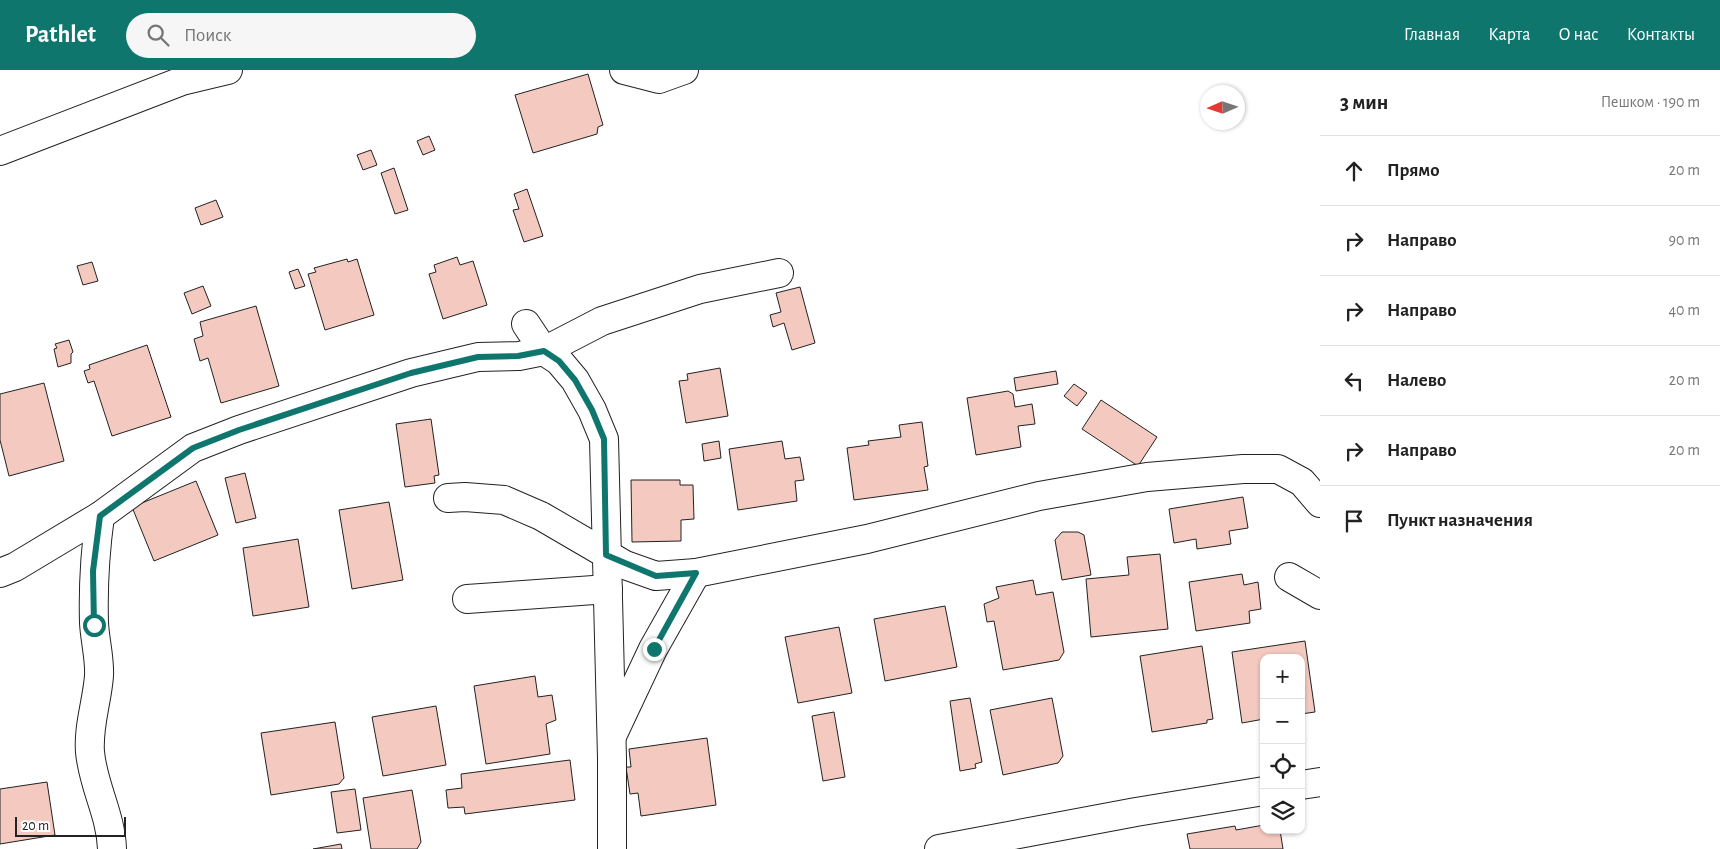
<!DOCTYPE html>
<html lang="ru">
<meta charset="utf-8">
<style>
body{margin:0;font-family:"Alegreya Sans",sans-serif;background:#f6f6f6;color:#222}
.controls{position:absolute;right:15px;bottom:15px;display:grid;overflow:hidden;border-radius:10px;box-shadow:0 1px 4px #0004}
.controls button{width:45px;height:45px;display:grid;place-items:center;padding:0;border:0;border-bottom:1px solid #e0e0e0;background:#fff;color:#222;font:25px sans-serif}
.compass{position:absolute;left:1200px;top:15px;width:45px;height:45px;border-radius:50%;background:#fff;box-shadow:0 1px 4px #0004;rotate:267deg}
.scale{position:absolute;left:15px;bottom:12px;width:111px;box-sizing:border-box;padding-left:5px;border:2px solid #222;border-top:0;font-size:14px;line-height:18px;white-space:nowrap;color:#222;-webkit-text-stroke:4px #fff;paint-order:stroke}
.stop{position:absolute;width:15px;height:15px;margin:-11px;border:4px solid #0f766e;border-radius:50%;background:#fff}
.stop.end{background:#0f766e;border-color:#fff;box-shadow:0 1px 5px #0008}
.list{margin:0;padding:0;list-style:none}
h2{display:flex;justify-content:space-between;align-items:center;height:65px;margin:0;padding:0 20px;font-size:21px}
h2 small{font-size:16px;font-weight:400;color:#767676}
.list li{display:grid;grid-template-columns:32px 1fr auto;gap:15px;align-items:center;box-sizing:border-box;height:70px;padding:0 20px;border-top:1px solid #e0e0e0}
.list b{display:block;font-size:19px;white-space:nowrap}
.list em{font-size:16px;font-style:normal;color:#767676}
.icon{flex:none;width:28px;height:28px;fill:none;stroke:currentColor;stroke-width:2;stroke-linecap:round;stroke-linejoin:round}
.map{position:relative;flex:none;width:1320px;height:779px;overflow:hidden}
header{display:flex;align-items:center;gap:30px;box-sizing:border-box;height:70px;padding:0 25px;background:#0f766e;color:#fff}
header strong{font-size:24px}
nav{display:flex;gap:28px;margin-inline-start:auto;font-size:18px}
.search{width:350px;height:45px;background:#f6f6f6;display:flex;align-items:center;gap:12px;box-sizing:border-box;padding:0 18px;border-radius:28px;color:#767676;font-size:19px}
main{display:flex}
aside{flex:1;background:#fff}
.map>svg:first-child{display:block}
.building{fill:#f3c9c0;stroke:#222}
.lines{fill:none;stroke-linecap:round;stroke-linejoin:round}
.street-casing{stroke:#222;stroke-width:30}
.street{stroke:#fff;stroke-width:28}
.route{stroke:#0f766e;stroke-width:6}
</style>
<header>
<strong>Pathlet</strong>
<div class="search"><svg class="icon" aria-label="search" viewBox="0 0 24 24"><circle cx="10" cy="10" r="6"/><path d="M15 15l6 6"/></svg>Поиск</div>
<nav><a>Главная</a><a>Карта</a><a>О нас</a><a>Контакты</a></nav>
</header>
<main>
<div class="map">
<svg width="1320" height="779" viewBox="0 0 1320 779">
<rect width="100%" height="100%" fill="#fff"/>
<g class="building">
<path d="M 588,4 L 603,55 L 598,57 L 597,64 L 533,83 L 515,25 Z"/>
<path d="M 429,66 L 435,80 L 423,85 L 417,71 Z"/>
<path d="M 371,80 L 377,95 L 363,100 L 357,85 Z"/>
<path d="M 394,98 L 408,140 L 395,144 L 381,103 Z"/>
<path d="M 527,119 L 543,166 L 524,172 L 513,140 L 519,139 L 514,124 Z"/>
<path d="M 216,130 L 223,147 L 201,155 L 195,138 Z"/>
<path d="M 457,187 L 460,195 L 473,191 L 487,235 L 443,249 L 429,204 L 436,202 L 434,195 Z"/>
<path d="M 347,189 L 348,192 L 357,189 L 374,245 L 325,260 L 308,204 L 316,202 L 314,198 Z"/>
<path d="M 92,192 L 98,211 L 83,215 L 77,196 Z"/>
<path d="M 298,199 L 305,216 L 295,219 L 289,202 Z"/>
<path d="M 203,216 L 211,236 L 192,244 L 184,223 Z"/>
<path d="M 800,217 L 815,273 L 792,280 L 784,253 L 773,257 L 770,245 L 781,242 L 776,223 Z"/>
<path d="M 256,236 L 279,316 L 221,333 L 208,288 L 200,291 L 194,269 L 203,266 L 200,252 Z"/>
<path d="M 69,270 L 73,282 L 71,284 L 71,293 L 58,297 L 54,279 L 57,278 L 55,274 Z"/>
<path d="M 147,275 L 171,347 L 112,366 L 94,311 L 88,313 L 84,301 L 90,299 L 89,295 Z"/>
<path d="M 720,298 L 728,346 L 686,353 L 679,311 L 688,310 L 687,304 Z"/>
<path d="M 1056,301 L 1058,314 L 1016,321 L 1014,308 Z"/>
<path d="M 44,313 L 64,391 L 9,406 L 0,370 L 0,324 Z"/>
<path d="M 1074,314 L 1087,323 L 1077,336 L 1064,326 Z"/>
<path d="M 1008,321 L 1013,324 L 1015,337 L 1032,334 L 1035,354 L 1018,356 L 1021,377 L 976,385 L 967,328 Z"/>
<path d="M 1101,330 L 1157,367 L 1138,396 L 1082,359 Z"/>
<path d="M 431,349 L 439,405 L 434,406 L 435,413 L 405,417 L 396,354 Z"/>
<path d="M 922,352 L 928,396 L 924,397 L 928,420 L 854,430 L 847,378 L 869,375 L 868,371 L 901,367 L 899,355 Z"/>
<path d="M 719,371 L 721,388 L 704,391 L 702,374 Z"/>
<path d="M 782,371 L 785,389 L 800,387 L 804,410 L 795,411 L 797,431 L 738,440 L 729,379 Z"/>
<path d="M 245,403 L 256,448 L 236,453 L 225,408 Z"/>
<path d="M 631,410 L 680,410 L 680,415 L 693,415 L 694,449 L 681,450 L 681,471 L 632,472 Z"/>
<path d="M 196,411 L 218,465 L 154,491 L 132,437 Z"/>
<path d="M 1243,427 L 1248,458 L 1229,461 L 1231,474 L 1197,479 L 1196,469 L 1174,473 L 1169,439 Z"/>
<path d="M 389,432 L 403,510 L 352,519 L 339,440 Z"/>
<path d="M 1062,462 L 1078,462 L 1084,465 L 1091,505 L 1062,510 L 1055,470 Z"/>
<path d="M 298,469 L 309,537 L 253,546 L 243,478 Z"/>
<path d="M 1160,484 L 1168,559 L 1091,567 L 1086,509 L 1129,505 L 1127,487 Z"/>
<path d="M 1242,504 L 1244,515 L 1258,512 L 1261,539 L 1249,541 L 1250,553 L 1196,561 L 1189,512 Z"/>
<path d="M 1033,510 L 1036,525 L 1053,522 L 1064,582 L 1059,590 L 1003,600 L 994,551 L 987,552 L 984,534 L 999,528 L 996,517 Z"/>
<path d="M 945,536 L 957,597 L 885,611 L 874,549 Z"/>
<path d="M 839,557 L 852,623 L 798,633 L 785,567 Z"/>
<path d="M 1305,571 L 1315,642 L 1301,644 L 1301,588 L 1264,588 L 1264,649 L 1242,653 L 1232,582 Z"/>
<path d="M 1202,576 L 1213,649 L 1207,650 L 1207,653 L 1152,662 L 1140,586 Z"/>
<path d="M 535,606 L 538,627 L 552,625 L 556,650 L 546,654 L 550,684 L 486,694 L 474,616 Z"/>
<path d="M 970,628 L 982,692 L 975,694 L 976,698 L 960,701 L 950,631 Z"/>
<path d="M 1052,628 L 1063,686 L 1058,693 L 1003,705 L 990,640 Z"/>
<path d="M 436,636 L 446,695 L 383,706 L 372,647 Z"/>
<path d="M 834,642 L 845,707 L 823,711 L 812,646 Z"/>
<path d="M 335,652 L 344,708 L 339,714 L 271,725 L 261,663 Z"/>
<path d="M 707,668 L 716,735 L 641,746 L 638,723 L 630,724 L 626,697 L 631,697 L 629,679 Z"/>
<path d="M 570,690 L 575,730 L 465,744 L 464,737 L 448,738 L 446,720 L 462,718 L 461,704 Z"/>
<path d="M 47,712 L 55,765 L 0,774 L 0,719 Z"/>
<path d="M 355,719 L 361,760 L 337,763 L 331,722 Z"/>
<path d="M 412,720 L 421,772 L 417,779 L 371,779 L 363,728 Z"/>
<path d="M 1264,755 L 1264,760 L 1280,760 L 1283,779 L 1190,779 L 1187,764 L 1235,756 L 1236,760 Z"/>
<path d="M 341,774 L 342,779 L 313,779 Z"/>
</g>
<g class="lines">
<defs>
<g id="street">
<path d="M 624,0 L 659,9 L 684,0"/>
<path d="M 0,81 L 182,11 L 228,0"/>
<path d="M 526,254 L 544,281 L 559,291 L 575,310 L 592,340 L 604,369 L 612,688 L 612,779"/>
<path d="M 448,428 L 465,427 L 504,430 L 541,446 L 625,495 L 656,506 L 696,503 L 867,469 L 1039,426 L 1147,407 L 1243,399 L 1278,399 L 1302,412 L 1320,433"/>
<path d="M 100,446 C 95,482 93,517 94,553 C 95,571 100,589 99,606 C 97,632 88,656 90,682 C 93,716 111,745 112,779"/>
<path d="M 0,503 L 15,497 L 100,446 L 193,378 L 239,360 L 411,303 L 478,287 L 519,286 L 544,281 L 602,251 L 700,219 L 779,203"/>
<path d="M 1289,507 L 1320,525"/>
<path d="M 467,529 L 608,519"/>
<path d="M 612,666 L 653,579 L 696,503"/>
<path d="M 1301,715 L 1320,712"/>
<path d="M 939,779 L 1136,742 L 1264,721"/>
</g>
</defs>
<use href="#street" class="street-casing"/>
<use href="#street" class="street"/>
</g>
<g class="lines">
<path class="route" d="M 94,555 L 93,501 L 100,446 L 193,378 L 239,360 L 411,303 L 478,287 L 518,286 L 544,281 L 559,291 L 575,310 L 592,340 L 604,369 L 606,485 L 656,506 L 696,503 L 654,579"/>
</g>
</svg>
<div class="controls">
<button>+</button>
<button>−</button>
<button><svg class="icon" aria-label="locate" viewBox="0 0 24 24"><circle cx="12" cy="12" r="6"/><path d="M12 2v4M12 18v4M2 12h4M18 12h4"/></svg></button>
<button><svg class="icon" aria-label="layers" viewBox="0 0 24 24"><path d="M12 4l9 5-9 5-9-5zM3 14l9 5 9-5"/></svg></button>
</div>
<svg class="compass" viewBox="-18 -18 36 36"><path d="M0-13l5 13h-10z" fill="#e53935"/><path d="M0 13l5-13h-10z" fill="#767676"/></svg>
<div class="scale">20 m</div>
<div class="stop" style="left:94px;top:555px"></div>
<div class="stop end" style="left:654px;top:579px"></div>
</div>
<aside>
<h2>3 мин<small>Пешком · 190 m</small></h2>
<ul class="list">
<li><svg class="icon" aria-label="ahead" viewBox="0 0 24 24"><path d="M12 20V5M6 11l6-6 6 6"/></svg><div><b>Прямо</b></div><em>20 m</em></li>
<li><svg class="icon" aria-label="right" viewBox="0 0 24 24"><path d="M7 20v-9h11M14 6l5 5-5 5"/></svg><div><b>Направо</b></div><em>90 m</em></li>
<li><svg class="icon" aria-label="right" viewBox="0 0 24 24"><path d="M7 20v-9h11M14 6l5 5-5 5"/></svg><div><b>Направо</b></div><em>40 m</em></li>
<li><svg class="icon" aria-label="left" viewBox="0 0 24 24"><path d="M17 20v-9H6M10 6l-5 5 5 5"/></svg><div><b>Налево</b></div><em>20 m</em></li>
<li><svg class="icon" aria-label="right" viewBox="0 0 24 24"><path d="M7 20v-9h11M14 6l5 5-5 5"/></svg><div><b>Направо</b></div><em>20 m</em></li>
<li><svg class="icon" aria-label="arrive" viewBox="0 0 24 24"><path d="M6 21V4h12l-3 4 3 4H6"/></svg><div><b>Пункт назначения</b></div></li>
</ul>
</aside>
</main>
